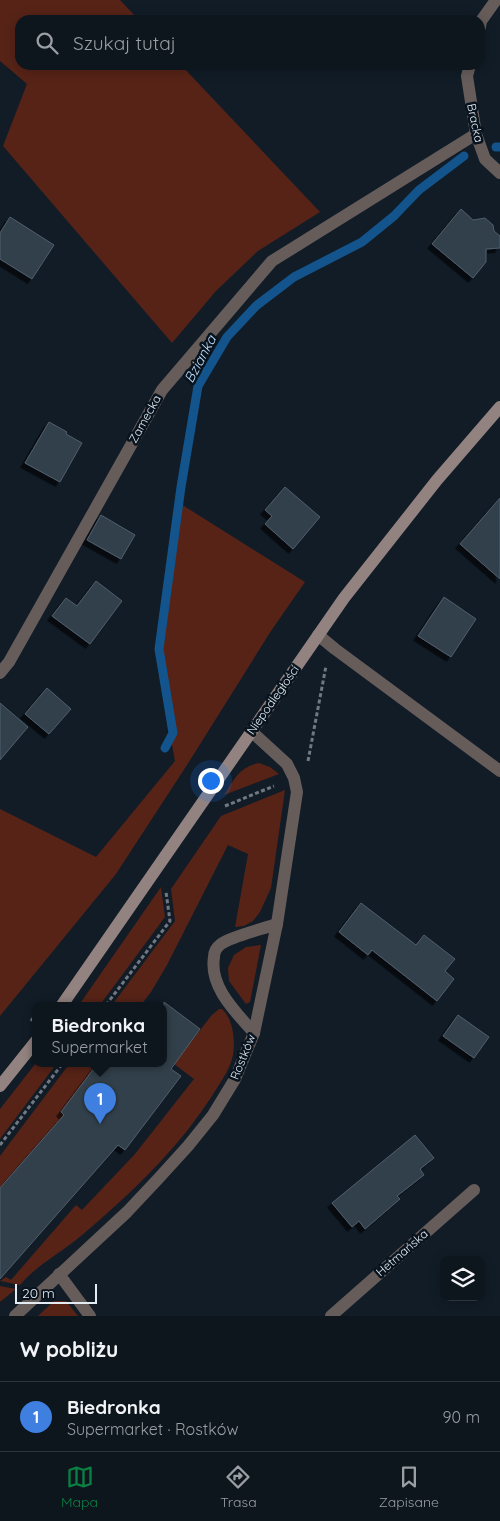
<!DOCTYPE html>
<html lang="pl">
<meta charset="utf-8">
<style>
body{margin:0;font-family:Quicksand,sans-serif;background:#1b222a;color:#f1f3f6}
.controls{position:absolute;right:15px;bottom:15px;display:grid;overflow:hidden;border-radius:10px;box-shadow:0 2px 12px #0003}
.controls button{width:45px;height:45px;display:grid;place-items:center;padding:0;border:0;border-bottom:1px solid #2d343b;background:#0d151d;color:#f1f3f6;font:25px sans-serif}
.scale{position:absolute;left:15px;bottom:12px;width:82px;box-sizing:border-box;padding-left:5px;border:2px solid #e3ebf3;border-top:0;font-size:14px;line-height:18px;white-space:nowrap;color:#e3ebf3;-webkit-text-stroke:4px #08131d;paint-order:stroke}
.you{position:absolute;left:210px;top:780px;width:18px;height:18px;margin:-12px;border:4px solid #fff;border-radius:50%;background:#1a73e8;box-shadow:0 0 0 8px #1a73e833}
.badge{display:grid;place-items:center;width:32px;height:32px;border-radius:50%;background:#0b8043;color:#fff;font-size:16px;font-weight:700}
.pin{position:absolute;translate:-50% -41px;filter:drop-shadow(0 1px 2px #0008)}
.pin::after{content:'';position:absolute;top:26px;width:18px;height:15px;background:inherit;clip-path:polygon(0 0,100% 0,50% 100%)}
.popup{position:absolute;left:32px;top:1002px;width:135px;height:65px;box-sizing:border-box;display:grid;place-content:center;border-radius:10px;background:#0d151d;filter:drop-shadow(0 1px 4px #0005);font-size:16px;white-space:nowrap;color:#9a9fa4}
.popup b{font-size:19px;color:#f1f3f6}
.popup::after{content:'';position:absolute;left:50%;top:100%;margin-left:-10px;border:10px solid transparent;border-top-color:#0d151d}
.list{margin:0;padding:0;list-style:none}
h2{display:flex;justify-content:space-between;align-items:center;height:65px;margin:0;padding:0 20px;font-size:21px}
h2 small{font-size:16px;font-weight:400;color:#9a9fa4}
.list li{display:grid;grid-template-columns:32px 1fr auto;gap:15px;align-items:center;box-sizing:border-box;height:70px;padding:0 20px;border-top:1px solid #2d343b}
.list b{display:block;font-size:19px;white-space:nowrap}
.list p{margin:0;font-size:16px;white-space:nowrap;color:#9a9fa4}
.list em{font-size:16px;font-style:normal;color:#9a9fa4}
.icon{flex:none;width:28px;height:28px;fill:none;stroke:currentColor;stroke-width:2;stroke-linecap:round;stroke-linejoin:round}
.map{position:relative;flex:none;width:500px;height:1316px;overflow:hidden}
.search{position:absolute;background:#0d151d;box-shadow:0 2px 12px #0003;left:15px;right:15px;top:15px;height:55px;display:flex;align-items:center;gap:12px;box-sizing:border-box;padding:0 18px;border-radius:15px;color:#9a9fa4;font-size:19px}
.sheet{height:135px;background:#0d151d}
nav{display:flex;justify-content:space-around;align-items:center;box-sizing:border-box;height:70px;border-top:1px solid #2d343b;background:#0d151d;font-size:14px;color:#9a9fa4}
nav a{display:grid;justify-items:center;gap:2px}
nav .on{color:#0b8043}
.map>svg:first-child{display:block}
.green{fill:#572317}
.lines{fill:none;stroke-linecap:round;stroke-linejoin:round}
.stream{stroke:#12548b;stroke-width:9}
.building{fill:#33404c;stroke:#515e6c;filter:url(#shadow)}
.path{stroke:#707983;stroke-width:3;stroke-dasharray:4 2.5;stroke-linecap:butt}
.lane{stroke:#665d5b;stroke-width:12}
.street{stroke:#665d5b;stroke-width:12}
.secondary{stroke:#928380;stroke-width:12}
.labels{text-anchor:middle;stroke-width:5;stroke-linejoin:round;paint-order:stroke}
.street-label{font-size:12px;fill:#e3ebf3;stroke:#08131d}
.water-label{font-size:14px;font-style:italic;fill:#bdddfd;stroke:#08131d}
</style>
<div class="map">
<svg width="500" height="1316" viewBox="0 0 500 1316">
<defs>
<filter id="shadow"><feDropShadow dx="-4.5" dy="4.5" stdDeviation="0" flood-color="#0009"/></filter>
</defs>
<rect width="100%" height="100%" fill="#111c27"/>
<g class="green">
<path d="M 0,0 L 120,0 L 139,20 L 20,20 L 20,65 L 181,65 L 320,212 L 258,251 L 216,291 L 172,343 L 3,146 L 27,84 L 0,61 Z"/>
<path d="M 176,501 L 305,582 L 271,631 L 187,765 L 116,874 L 0,1016 L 0,809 L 96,857 L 175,761 L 155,652 Z"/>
<path d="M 259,763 L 270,767 L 279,774 L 224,795 C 234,780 239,767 259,763 Z"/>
<path d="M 285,790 L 271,888 L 260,912 L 253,921 L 244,926 L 235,927 L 248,854 L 228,845 L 167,965 L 151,992 L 141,1005 L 112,1005 L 175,921 L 171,889 L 221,816 Z"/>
<path d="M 161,887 L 165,917 L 100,1005 L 79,1005 Z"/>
<path d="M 261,945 L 250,1002 L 246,1004 L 229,981 L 228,968 L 234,955 L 246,947 Z"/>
<path d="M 219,1009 L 222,1009 C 234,1020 236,1044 232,1059 C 228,1073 219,1084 212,1096 C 183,1141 145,1180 105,1215 C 96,1223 86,1232 76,1240 C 57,1255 36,1266 20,1285 L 0,1281 L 6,1277 L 11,1280 L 76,1205 L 82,1210 L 135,1154 L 194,1079 L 174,1064 L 211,1016 Z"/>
<path d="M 36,1063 L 57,1063 L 0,1139 L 0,1109 Z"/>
<path d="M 70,1063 L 98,1063 L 61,1112 L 64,1115 L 0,1188 L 0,1156 Z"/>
<path d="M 0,1286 L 16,1289 L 0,1302 Z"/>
<path d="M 54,1301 L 66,1301 L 78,1316 L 38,1316 Z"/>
</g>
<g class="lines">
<g class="stream">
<path d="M 496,147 L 500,147"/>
<path d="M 165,748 L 173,733 L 159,649 L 181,487 L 198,386 L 227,337 L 256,306 L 294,277 L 362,242 L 394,216 L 419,190 L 464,156"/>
</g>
</g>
<g class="building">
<path d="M 461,209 L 473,220 L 485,218 L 493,225 L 494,231 L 500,236 L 500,248 L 486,249 L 486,262 L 473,278 L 432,244 Z"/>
<path d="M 10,217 L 54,245 L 32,279 L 0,259 L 0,233 Z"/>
<path d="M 49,422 L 67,432 L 66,434 L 82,443 L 60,482 L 25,463 Z"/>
<path d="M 285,487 L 320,517 L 293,549 L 265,524 L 272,516 L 265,510 Z"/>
<path d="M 500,498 L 500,579 L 460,544 Z"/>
<path d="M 101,515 L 135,535 L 121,559 L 87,540 Z"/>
<path d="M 96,581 L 122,601 L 90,644 L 52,616 L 66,598 L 77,606 Z"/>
<path d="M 444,597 L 476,619 L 451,657 L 418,636 Z"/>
<path d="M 47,688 L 71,709 L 49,734 L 25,714 Z"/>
<path d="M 0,703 L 28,727 L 0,760 Z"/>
<path d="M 361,903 L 416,945 L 424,935 L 455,959 L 445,971 L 454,979 L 437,1001 L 372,950 L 368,955 L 339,932 Z"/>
<path d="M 164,1002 L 200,1029 L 171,1069 L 181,1076 L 125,1150 L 118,1145 L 0,1279 L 0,1188 L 64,1115 L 61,1112 L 98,1063 L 162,1063 L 164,1064 Z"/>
<path d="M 458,1015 L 489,1037 L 474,1058 L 443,1036 Z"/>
<path d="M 415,1135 L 434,1158 L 420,1169 L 424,1175 L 397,1196 L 400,1199 L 365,1229 L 359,1221 L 352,1227 L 332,1203 Z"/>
</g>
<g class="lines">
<g class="path">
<path d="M 308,761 L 326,666"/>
<path d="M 225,806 L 274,786"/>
<path d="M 106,1005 L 170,921 L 166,892"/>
<path d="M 31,1021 L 36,1014"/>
<path d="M 0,1145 L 63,1063"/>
</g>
<g class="lane">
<path d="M 318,635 L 335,649 L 500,771"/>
<path d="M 254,1033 C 236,1012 209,987 214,957 C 214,952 217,947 221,944 C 232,936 263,929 277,924"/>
</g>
<g class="street">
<path d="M 480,27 L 481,21 L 496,0"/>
<path d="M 470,65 L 467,76 L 476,134 L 485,159 L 500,173"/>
<path d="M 0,673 L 9,662 L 162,390 L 272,261 L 476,134"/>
<path d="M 59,1274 L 90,1316"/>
<path d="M 15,1316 L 127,1212 L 158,1179 L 188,1146 L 213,1115 L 235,1079 L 254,1033 L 277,924 L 297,792 L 294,778 L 287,764 L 252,732"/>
<path d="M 331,1316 L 474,1190"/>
</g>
<g class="secondary">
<path d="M 62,1005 L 344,598 L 437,480 L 500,407"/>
<path d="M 0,1086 L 36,1041"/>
</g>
</g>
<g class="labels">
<g class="street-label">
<text transform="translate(475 123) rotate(78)" y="4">Bracka</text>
<text transform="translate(145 419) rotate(-61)" y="4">Zamecka</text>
<text transform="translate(273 700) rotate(-55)" y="4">Niepodległości</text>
<text transform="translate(243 1057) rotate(-68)" y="4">Rostków</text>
<text transform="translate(402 1253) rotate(-41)" y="4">Hetmańska</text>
</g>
<g class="water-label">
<text transform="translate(200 359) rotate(-62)" y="5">Bzianka</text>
</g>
</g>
</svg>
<div class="controls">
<button><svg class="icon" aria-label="layers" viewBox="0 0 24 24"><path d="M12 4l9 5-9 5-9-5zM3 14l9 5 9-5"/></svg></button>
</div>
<div class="scale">20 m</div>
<div class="you"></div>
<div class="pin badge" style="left:100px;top:1124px;background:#3f7fe0">1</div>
<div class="popup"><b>Biedronka</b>Supermarket</div>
<div class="search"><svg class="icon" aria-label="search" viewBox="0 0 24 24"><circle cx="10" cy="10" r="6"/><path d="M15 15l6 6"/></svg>Szukaj tutaj</div>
</div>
<section class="sheet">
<h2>W pobliżu<small></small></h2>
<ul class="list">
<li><span class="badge" style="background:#3f7fe0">1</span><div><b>Biedronka</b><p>Supermarket · Rostków</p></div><em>90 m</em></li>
</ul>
</section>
<nav>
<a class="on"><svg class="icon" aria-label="map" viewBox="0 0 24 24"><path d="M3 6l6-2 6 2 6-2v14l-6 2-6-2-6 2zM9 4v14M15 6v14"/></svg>Mapa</a>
<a><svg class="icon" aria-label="directions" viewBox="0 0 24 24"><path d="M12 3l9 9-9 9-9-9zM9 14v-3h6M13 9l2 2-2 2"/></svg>Trasa</a>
<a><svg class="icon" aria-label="saved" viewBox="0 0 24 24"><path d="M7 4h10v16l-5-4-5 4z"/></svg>Zapisane</a>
</nav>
